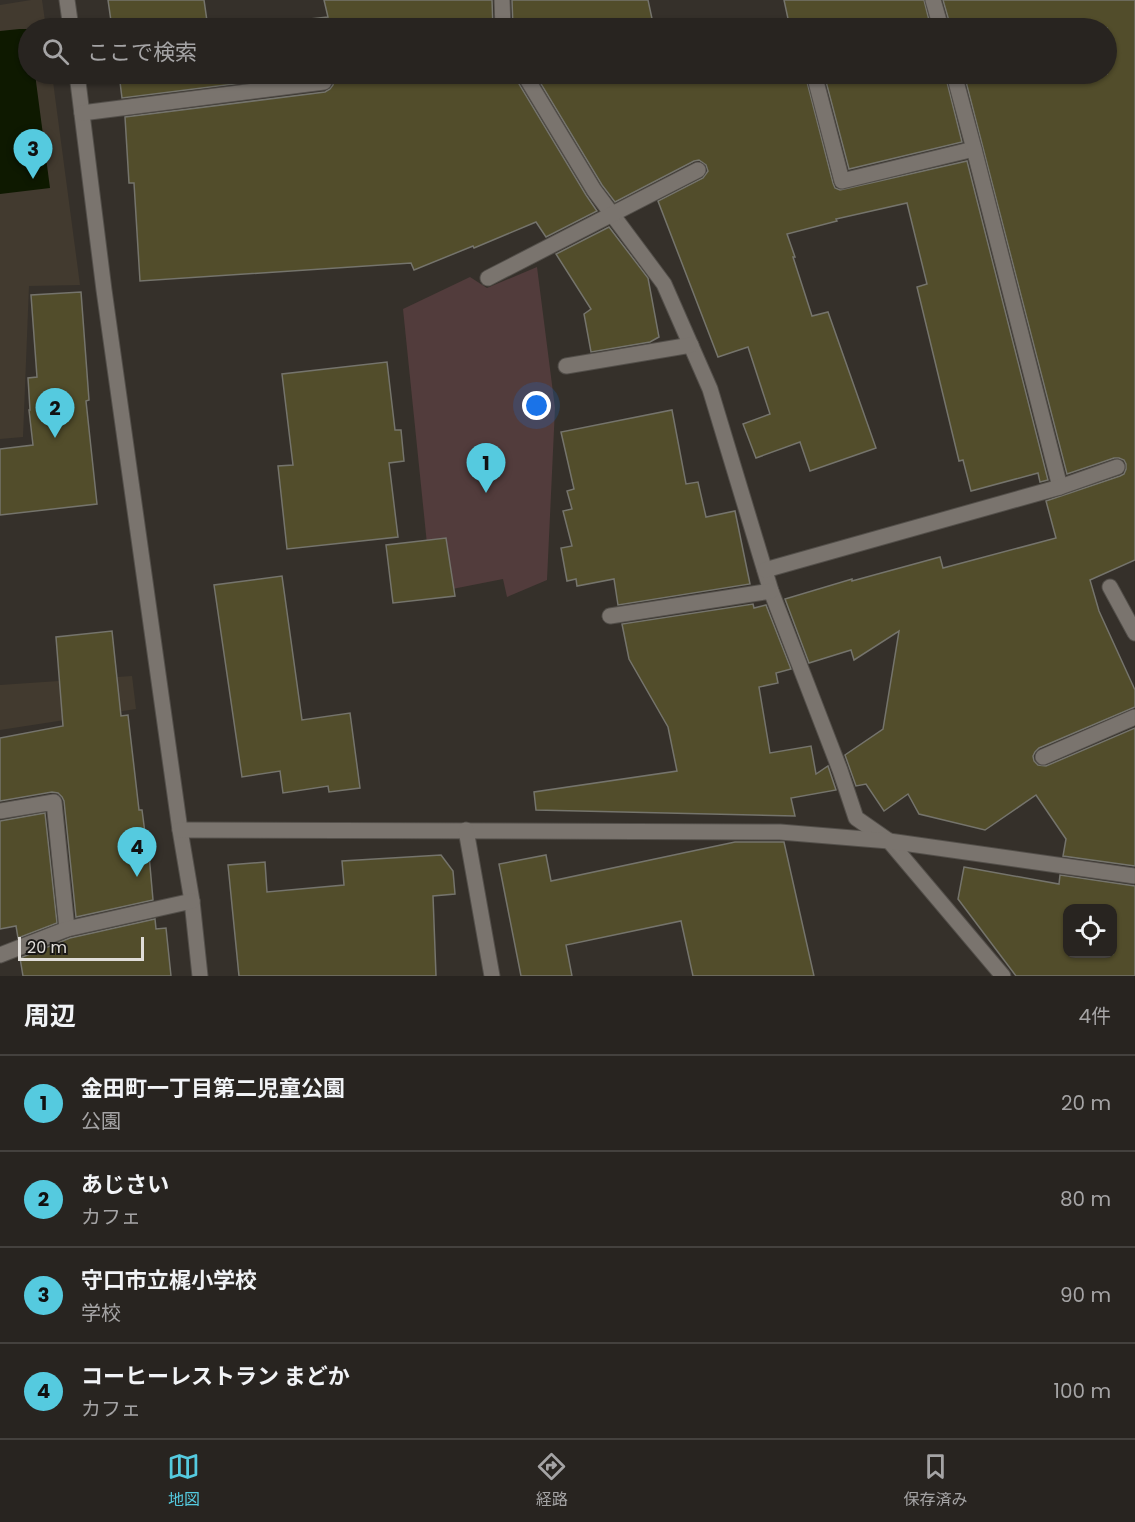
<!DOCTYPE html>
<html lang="ja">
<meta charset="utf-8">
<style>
body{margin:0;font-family:Poppins,"Noto Sans JP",sans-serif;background:#34302d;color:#f1f3f6}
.controls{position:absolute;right:18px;bottom:18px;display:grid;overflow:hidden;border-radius:12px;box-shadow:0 2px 4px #0004}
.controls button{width:54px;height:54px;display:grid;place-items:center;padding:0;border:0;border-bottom:2px solid #44413e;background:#282420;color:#f1f3f6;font:30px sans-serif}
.scale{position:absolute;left:18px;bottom:15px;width:126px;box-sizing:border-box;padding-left:6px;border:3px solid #e0ddd9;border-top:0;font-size:16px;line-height:21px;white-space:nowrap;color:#e0ddd9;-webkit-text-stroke:4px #1a1816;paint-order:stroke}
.you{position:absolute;left:537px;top:406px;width:21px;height:21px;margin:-15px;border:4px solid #fff;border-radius:50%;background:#1a73e8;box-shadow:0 0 0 9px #1a73e833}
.badge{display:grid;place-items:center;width:39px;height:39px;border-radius:50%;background:#55cadf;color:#111;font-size:20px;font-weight:700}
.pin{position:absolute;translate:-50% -50px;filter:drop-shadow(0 2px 3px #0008)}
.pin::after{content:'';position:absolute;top:32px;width:21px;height:18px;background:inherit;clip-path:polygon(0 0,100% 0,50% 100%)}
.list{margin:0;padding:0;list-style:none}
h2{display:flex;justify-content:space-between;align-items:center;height:78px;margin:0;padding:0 24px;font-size:26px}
h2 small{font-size:20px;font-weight:400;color:#a5a4a5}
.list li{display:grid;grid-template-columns:39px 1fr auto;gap:18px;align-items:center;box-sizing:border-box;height:96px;padding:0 24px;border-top:2px solid #44413e}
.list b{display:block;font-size:22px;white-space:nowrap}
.list p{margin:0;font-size:20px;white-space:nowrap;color:#a5a4a5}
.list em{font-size:20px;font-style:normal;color:#a5a4a5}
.icon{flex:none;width:33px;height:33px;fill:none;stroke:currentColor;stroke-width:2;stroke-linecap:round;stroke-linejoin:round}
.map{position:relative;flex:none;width:1135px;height:976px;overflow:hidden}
.search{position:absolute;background:#282420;box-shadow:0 2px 4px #0004;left:18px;right:18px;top:18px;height:66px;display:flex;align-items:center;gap:15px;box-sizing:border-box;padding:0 21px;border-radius:33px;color:#a5a4a5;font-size:22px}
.sheet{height:462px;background:#282420}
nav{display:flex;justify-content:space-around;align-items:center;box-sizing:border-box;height:84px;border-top:2px solid #44413e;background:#282420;font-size:16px;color:#a5a4a5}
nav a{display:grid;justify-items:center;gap:3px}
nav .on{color:#55cadf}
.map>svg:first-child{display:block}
.built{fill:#423a2f}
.green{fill:#523c3c}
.water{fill:#0e1900}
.building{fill:#524d2b;stroke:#75746c;stroke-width:1.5;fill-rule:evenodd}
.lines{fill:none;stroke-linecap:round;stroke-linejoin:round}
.minor-casing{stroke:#534f4a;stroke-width:17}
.minor{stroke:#7a746e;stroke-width:15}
</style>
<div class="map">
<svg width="1135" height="976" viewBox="0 0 1135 976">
<rect width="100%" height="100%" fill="#35302a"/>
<g class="built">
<path d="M 31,0 L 42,0 L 46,28 L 28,28 L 28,74 L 52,74 L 80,285 L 29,286 L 23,437 L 0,439 L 0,5 Z"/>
<path d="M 132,676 L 136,709 L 0,730 L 0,685 Z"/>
</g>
<path class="green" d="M 537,267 L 555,408 L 547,580 L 507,597 L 503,579 L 432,593 L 403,309 L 470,277 L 487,288 Z"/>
<path class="water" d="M 28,28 L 28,74 L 35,74 L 50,188 L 0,194 L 0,31 L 29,28 Z"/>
<g class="building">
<path d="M 108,0 L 204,0 L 208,28 L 112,28 Z"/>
<path d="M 324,0 L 492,0 L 493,28 L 226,28 L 328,17 Z"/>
<path d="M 512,0 L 648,0 L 654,28 L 513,28 Z"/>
<path d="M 784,0 L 924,0 L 931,28 L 790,28 Z"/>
<path d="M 943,0 L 1135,0 L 1135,560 L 1090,580 L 1099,611 L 1135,690 L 1135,707 L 1039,748 L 1035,752 L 1033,756 L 1034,761 L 1038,765 L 1046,766 L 1135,728 L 1135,866 L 1063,856 L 1066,839 L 1036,795 L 985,830 L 919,814 L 908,794 L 884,811 L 866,784 L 856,786 L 845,755 L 883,729 L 899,631 L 854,660 L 851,650 L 809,663 L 785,599 L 852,579 L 852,581 L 940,557 L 943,568 L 1056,538 L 1046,501 L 1120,476 L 1124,474 L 1126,469 L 1126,464 L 1124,460 L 1119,458 L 1114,458 L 1067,474 L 964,74 L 1107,74 L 1107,28 L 951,28 Z"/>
<path d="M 119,74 L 314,74 L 122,98 Z"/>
<path d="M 329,74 L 514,74 L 516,79 L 586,195 L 597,211 L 546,237 L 536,222 L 474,248 L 473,246 L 414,270 L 411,263 L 140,281 L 134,183 L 129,183 L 125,117 L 325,92 L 330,89 L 333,85 L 334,80 Z"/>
<path d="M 535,74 L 805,74 L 833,183 L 835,188 L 840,190 L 967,161 L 1048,480 L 1040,482 L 1038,473 L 971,491 L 963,460 L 959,461 L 917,287 L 927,284 L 907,203 L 836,219 L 837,221 L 787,234 L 795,257 L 793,257 L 812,316 L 828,312 L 876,448 L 810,471 L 800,442 L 756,458 L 743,424 L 770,414 L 748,347 L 718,357 L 658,201 L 703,178 L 708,171 L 706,165 L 699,160 L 694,161 L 615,202 L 602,185 Z"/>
<path d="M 824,74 L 945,74 L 962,142 L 849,169 Z"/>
<path d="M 609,227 L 648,278 L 659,337 L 650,342 L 591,352 L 584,314 L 591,309 L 556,254 Z"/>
<path d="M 81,292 L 89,400 L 86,401 L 97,504 L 0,515 L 0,449 L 33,445 L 29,410 L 30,410 L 28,378 L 37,377 L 31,295 Z"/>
<path d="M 387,362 L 395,430 L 401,430 L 404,461 L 389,463 L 398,537 L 287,549 L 278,466 L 293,465 L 282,374 Z"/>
<path d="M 672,410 L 686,484 L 698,482 L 706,517 L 735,511 L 750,584 L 618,605 L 614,579 L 577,586 L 576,579 L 567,581 L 561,548 L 572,546 L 563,511 L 572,509 L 567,491 L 574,489 L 561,432 Z"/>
<path d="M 446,538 L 455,596 L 393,603 L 386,545 Z"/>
<path d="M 282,576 L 302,720 L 350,713 L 360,788 L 329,792 L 328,786 L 283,793 L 280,771 L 242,777 L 214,585 Z"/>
<path d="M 753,604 L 754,608 L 766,605 L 791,669 L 776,673 L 778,683 L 759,687 L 770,753 L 811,746 L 816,774 L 828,766 L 836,790 L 791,798 L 795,816 L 536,810 L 534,792 L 677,771 L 668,727 L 629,659 L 622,624 Z"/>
<path d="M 112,631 L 121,716 L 128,715 L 139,810 L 142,810 L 148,856 L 149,855 L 153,900 L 76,917 L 64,801 L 62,797 L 58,793 L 52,792 L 0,801 L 0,738 L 63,726 L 56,637 Z"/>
<path d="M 45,813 L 57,923 L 18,938 L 16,926 L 0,929 L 0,821 Z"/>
<path d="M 735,842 L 784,842 L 814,976 L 693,976 L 681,921 L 566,945 L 572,976 L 521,976 L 499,864 L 546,855 L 551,881 Z"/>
<path d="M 441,855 L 453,871 L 455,894 L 433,896 L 436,976 L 239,976 L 228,865 L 265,862 L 267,892 L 344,885 L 342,861 Z"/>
<path d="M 964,867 L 1059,884 L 1060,875 L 1135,886 L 1135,976 L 1016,976 L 958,899 ZM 1068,909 L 1113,909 L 1113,954 L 1068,954 Z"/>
<path d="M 155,919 L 156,929 L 166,928 L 171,976 L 23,976 L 20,958 L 70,938 Z"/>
</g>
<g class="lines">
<defs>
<g id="minor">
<path d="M 67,0 L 71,28"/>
<path d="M 502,0 L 503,28"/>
<path d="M 933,0 L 941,28"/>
<path d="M 77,74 L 104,290 L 180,830 L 192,901 L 200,976"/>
<path d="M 524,74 L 594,190 L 664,284 L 710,389 L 771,591 L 840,770 L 856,818 L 889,841 L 1003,976"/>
<path d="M 814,74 L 842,181 L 974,149"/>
<path d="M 954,74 L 974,149 L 1060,487"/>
<path d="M 82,113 L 324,82"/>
<path d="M 488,278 L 698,170"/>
<path d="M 566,366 L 691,345"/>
<path d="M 765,570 L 1060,487 L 1117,467"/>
<path d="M 1110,587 L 1135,633"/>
<path d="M 610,616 L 771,591"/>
<path d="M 1043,757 L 1135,717"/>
<path d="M 0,811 L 54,802 L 67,929"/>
<path d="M 180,830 L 780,832 L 889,841 L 1135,876"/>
<path d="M 466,830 L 492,976"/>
<path d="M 0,955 L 67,929 L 192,901"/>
</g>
</defs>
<use href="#minor" class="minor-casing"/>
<use href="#minor" class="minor"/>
</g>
</svg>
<div class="controls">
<button><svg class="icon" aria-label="locate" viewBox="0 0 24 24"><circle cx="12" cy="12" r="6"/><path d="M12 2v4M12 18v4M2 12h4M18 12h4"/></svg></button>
</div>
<div class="scale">20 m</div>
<div class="you"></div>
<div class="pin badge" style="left:486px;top:493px">1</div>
<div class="pin badge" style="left:55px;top:438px">2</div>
<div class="pin badge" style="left:33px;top:179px">3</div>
<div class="pin badge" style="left:137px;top:877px">4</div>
<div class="search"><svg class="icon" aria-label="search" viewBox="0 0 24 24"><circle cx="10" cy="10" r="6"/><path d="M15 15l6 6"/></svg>ここで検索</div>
</div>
<section class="sheet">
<h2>周辺<small>4件</small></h2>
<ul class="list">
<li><span class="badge">1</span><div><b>金田町一丁目第二児童公園</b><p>公園</p></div><em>20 m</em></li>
<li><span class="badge">2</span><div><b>あじさい</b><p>カフェ</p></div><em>80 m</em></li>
<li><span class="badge">3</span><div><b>守口市立梶小学校</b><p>学校</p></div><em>90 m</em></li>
<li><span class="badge">4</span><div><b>コーヒーレストラン まどか</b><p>カフェ</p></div><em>100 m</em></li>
</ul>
</section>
<nav>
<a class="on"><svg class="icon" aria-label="map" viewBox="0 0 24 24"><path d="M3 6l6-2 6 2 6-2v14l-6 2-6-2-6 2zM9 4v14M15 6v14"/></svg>地図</a>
<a><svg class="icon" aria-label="directions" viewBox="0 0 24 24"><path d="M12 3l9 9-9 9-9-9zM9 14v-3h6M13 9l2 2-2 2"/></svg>経路</a>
<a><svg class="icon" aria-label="saved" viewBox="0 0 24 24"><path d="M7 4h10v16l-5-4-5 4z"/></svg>保存済み</a>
</nav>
